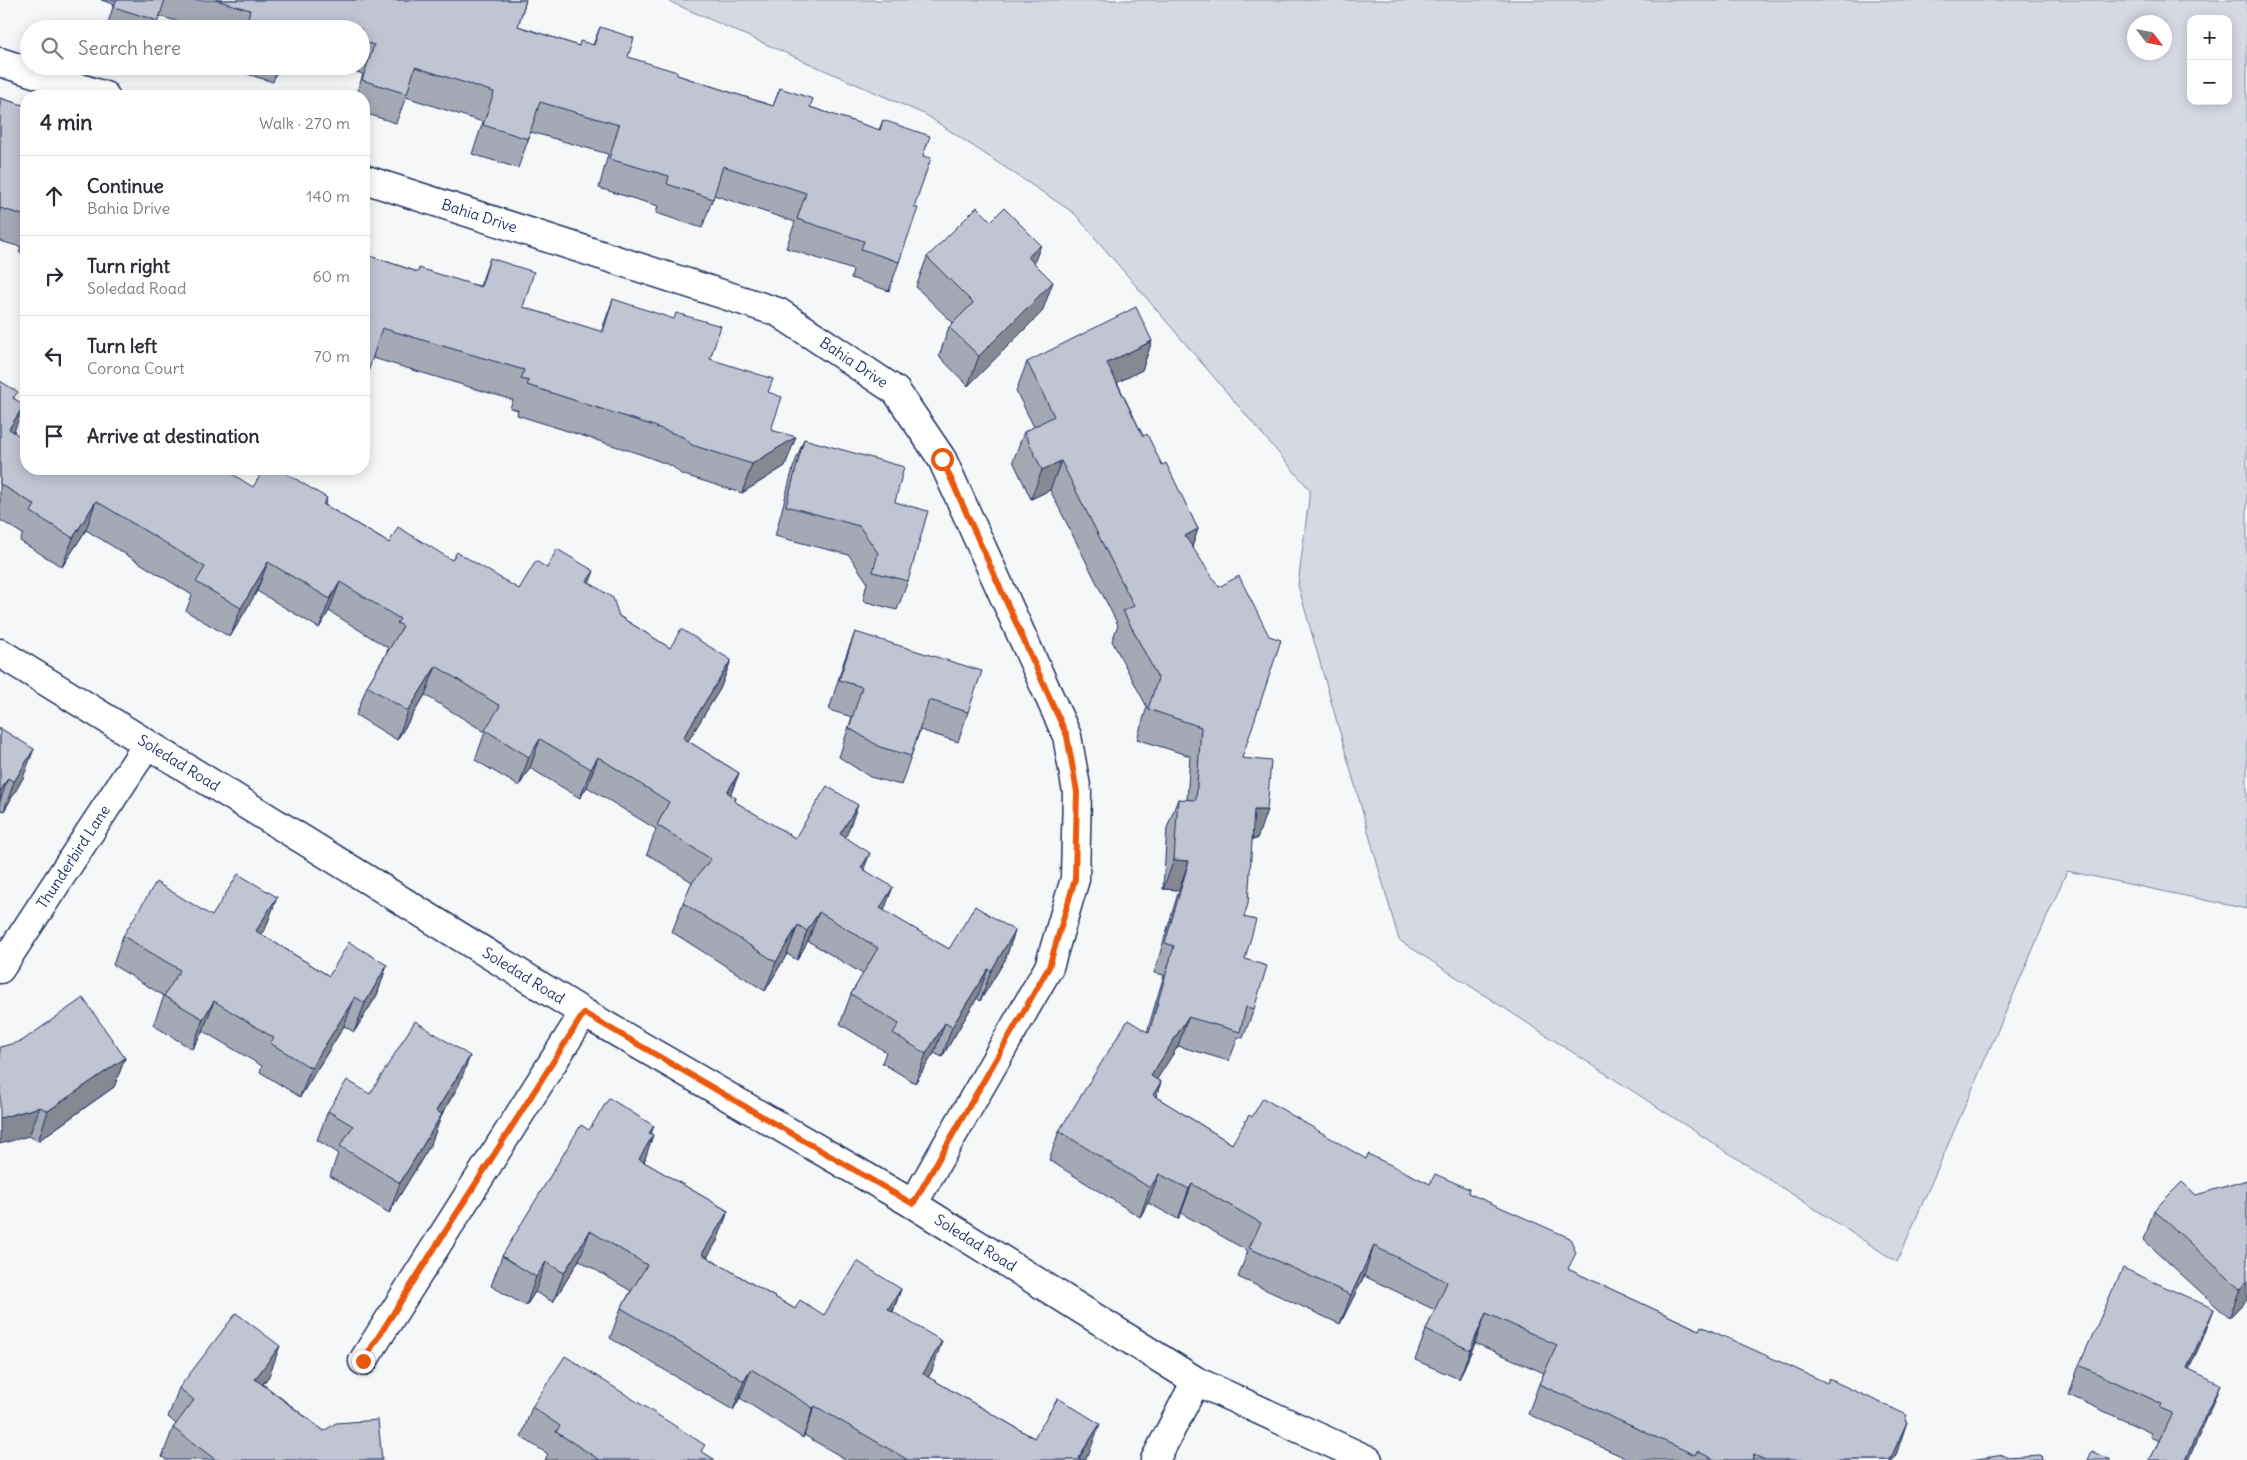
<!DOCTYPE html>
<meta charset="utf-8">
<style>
body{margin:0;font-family:Delius,sans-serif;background:#f7f7f7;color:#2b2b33}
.controls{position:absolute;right:15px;top:15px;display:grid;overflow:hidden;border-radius:10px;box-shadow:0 2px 12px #0003}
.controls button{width:45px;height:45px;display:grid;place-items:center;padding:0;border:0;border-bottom:1px solid #e1e1e2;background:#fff;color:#2b2b33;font:25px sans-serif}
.compass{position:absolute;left:2127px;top:15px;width:45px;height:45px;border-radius:50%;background:#fff;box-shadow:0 2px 12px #0003;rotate:122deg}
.stop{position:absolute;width:15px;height:15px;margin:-11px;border:4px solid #ea580c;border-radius:50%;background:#fff}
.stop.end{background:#ea580c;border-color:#fff;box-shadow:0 1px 5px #0008}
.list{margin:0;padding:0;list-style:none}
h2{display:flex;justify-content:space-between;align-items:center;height:65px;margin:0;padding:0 20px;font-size:21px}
h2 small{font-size:16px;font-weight:400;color:#7c7c81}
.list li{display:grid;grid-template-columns:32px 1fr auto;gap:15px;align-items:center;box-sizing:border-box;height:80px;padding:0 20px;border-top:1px solid #e1e1e2}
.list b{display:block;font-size:19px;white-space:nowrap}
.list p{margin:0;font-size:16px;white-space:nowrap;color:#7c7c81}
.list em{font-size:16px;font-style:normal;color:#7c7c81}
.icon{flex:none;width:28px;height:28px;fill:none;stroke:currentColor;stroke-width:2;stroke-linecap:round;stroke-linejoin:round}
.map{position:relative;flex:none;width:2247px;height:1460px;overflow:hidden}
.search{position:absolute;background:#fff;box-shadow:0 2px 12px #0003;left:20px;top:20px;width:350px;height:55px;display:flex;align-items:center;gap:12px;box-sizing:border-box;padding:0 18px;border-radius:28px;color:#7c7c81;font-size:19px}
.panel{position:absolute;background:#fff;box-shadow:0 2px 12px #0003;left:20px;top:90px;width:350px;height:385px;border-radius:20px}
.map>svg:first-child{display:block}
.green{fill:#d6d9e2;stroke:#7884a0;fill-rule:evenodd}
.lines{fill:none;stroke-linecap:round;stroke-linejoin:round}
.minor-casing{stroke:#1b2f5e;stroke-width:31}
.minor{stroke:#fff;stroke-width:28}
.wall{fill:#a5a9b5;stroke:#1b2f5e}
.shaded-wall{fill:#868994;stroke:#1b2f5e}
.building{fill:#c0c4d3;stroke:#1b2f5e}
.route{stroke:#ea580c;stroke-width:6}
.labels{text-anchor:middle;stroke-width:4;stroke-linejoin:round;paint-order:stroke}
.street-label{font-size:15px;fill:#1b2f5e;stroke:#fff}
</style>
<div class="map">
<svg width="2247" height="1460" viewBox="0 0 2247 1460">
<rect width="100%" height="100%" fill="#f6f7f9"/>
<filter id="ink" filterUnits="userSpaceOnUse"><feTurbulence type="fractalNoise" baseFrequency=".02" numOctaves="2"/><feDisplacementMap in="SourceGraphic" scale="10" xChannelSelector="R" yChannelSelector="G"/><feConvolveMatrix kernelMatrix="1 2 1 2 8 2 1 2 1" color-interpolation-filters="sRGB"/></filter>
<g filter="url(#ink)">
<path class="green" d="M 666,0 L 2247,0 L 2247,909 L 2067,871 L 1897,1262 L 1399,940 L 1298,585 L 1310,490 L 1074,213 L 926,115 ZM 2191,19 L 2228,19 L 2228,101 L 2191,101 ZM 2134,22 L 2164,22 L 2164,52 L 2134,52 Z"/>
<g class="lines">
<defs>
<g id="minor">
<path d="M 0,62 L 105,96"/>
<path id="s1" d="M 364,179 L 778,312 L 896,391 L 942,459 L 1067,736 L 1077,792 L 1075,879 L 1049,967 L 913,1204"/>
<path id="s2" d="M 0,653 L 584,1013 L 913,1204 L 1196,1381 L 1368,1460"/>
<path id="s3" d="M 0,969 L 147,745"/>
<path d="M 363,1361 L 584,1013"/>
<path d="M 1155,1460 L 1196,1381"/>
</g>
</defs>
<use href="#minor" class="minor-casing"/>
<use href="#minor" class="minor"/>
</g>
<g class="wall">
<path d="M 101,0 L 526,0 L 518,26 L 579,46 L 593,45 L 600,27 L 628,57 L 677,75 L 773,106 L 780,88 L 810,107 L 879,130 L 883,120 L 923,156 L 914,207 L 899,262 L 889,291 L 851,278 L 853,270 L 786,248 L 795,222 L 714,195 L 702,228 L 656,213 L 658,206 L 599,188 L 608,154 L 531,132 L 518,168 L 472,154 L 483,122 L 406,97 L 396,123 L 364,113 L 364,96 L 356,96 L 363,74 L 338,66 L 361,66 L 361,29 L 204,29 L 159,16 L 155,29 L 106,29 L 114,4 Z"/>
<path d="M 231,66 L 278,66 L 273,82 L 231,69 Z"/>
<path d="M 0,98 L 26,106 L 26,255 L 19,252 L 21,247 L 0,241 Z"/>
<path d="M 364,254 L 418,272 L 480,286 L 490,258 L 523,307 L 601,332 L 613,299 L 710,359 L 768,393 L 771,430 L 785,466 L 742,493 L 681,474 L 672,466 L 640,454 L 517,415 L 518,410 L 510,408 L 513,400 L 373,358 Z"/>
<path d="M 927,257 L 1034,263 L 1042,312 L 968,386 L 939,356 L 949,327 L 953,323 L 916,287 Z"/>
<path d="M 1152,341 L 1142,370 L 1117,382 L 1143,436 L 1162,465 L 1198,529 L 1192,547 L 1242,758 L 1257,839 L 1252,839 L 1244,917 L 1245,959 L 1254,1009 L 1243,1038 L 1238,1037 L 1229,1061 L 1178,1046 L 1156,1080 L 1161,1082 L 1156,1097 L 1232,1144 L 1252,1117 L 1366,1159 L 1430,1184 L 1468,1193 L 1569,1270 L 1699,1330 L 1905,1421 L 1897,1452 L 1893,1460 L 1630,1460 L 1528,1414 L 1539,1384 L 1544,1373 L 1475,1343 L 1459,1379 L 1415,1360 L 1426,1330 L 1435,1310 L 1364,1276 L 1340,1324 L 1238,1277 L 1248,1251 L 1181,1213 L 1178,1219 L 1148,1203 L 1140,1217 L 1049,1160 L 1059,1131 L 1147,1032 L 1164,975 L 1154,973 L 1179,890 L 1163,889 L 1167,828 L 1178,799 L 1187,800 L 1190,756 L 1137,739 L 1147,707 L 1112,641 L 1118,625 L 1050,490 L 1031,499 L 1013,461 L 1024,432 L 1034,427 L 1016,391 L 1027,362 Z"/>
<path d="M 0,381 L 15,399 L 14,432 L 26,469 L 253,487 L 327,498 L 325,505 L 389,543 L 452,560 L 519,589 L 547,568 L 589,583 L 619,616 L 670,648 L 731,660 L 720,689 L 688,741 L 739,773 L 730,795 L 736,798 L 735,802 L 795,838 L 847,834 L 845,837 L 864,869 L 884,911 L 949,949 L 1015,931 L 1005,960 L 980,1001 L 977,998 L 942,1057 L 934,1053 L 915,1083 L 882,1063 L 886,1052 L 840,1024 L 851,994 L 863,974 L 808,941 L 797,960 L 787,954 L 765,991 L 672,932 L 683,903 L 692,882 L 647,854 L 656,829 L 587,787 L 580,798 L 530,768 L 519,786 L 475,760 L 485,732 L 425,695 L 397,740 L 356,715 L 367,686 L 387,652 L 388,648 L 329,611 L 319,628 L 257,591 L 230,637 L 186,611 L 192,595 L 86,530 L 62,567 L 20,541 L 23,534 L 0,520 Z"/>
<path d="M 804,439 L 895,502 L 908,581 L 897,610 L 863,601 L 867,582 L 849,555 L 775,536 L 793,468 Z"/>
<path d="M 855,632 L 968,712 L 958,742 L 920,730 L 901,785 L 870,777 L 839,757 L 852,717 L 829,710 L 844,661 Z"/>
<path d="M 0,728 L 23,778 L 4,811 L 0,809 Z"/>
<path d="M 277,897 L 266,927 L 261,934 L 329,976 L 387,965 L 377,995 L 354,1032 L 344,1026 L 300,1097 L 260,1072 L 262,1066 L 203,1031 L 192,1049 L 153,1025 L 164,996 L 113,965 L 123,936 L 212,916 Z"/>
<path d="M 0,1047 L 125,1058 L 114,1087 L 38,1141 L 29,1136 Z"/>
<path d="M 459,1085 L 442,1114 L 431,1144 L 389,1213 L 330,1176 L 338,1153 L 317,1140 L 328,1111 L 370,1094 Z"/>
<path d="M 589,1130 L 651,1134 L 644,1162 L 728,1211 L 717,1241 L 707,1257 L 795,1309 L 824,1315 L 901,1289 L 893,1312 L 932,1371 L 928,1377 L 1034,1438 L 1089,1453 L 1085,1460 L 847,1460 L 804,1435 L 803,1438 L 740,1398 L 733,1410 L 610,1338 L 621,1308 L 631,1291 L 579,1260 L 553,1302 L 535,1292 L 526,1306 L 491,1286 L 502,1256 Z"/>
<path d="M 2182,1182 L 2247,1299 L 2229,1318 L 2144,1240 L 2154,1210 Z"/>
<path d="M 2203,1338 L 2189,1369 L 2209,1413 L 2188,1460 L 2150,1460 L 2159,1441 L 2150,1437 L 2151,1433 L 2069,1395 L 2079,1365 Z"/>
<path d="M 269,1376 L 263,1384 L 324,1431 L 382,1460 L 167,1460 L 162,1457 L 173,1428 L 176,1424 L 168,1417 L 179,1388 Z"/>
<path d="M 532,1407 L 702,1452 L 715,1460 L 545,1460 L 548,1454 L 521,1437 Z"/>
</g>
<g class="shaded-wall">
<path d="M 1041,245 L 1030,274 L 1028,257 Z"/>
<path d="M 1053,282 L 1042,312 L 968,386 L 979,356 Z"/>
<path d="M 1152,341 L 1142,370 L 1097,393 L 1107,363 Z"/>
<path d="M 24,405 L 13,434 L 9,429 Z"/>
<path d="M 796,437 L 785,466 L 742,493 L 752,464 Z"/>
<path d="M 1061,461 L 1050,490 L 1031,499 L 1042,470 Z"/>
<path d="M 96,501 L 86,530 L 62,567 L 73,538 Z"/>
<path d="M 1198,529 L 1188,558 L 1185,536 Z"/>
<path d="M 268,562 L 257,591 L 230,637 L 241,608 Z"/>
<path d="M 594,571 L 583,600 L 587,581 Z"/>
<path d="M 340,582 L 329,611 L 319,628 L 330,599 Z"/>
<path d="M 731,660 L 720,689 L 672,767 L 683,738 Z"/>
<path d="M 436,666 L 425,695 L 397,740 L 408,711 Z"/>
<path d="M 540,739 L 530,768 L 519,786 L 529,757 Z"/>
<path d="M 34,749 L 23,778 L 4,811 L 14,782 Z"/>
<path d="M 598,757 L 587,787 L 580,798 L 591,769 Z"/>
<path d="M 739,773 L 728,802 L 727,792 Z"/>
<path d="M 8,778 L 0,801 L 0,792 Z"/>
<path d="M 858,805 L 847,834 L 829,863 L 840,834 Z"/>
<path d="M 1254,810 L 1267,810 L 1257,839 L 1244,839 Z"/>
<path d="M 870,853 L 859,882 L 861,868 Z"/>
<path d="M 1174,860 L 1189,861 L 1179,890 L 1163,889 Z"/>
<path d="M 893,887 L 882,916 L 880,908 Z"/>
<path d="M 277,897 L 266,927 L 246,960 L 256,931 Z"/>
<path d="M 819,912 L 808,941 L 797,960 L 807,931 Z"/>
<path d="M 798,925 L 787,954 L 765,991 L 776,962 Z"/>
<path d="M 1015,931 L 1005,960 L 980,1001 L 991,971 Z"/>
<path d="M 387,965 L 377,995 L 354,1032 L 365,1003 Z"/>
<path d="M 988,969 L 977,998 L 942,1057 L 952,1027 Z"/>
<path d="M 355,997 L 344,1026 L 300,1097 L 311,1068 Z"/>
<path d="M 214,1001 L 203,1031 L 192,1049 L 203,1019 Z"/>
<path d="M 1188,1017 L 1178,1046 L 1140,1106 L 1151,1076 Z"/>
<path d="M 945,1023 L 934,1053 L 915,1083 L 926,1054 Z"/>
<path d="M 470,1056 L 459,1085 L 426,1140 L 436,1111 Z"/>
<path d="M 125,1058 L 114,1087 L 38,1141 L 48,1111 Z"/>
<path d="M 1161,1082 L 1150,1112 L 1153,1095 Z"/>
<path d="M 40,1107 L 29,1136 L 0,1144 L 0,1118 Z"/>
<path d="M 442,1114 L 431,1144 L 389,1213 L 400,1183 Z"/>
<path d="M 654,1126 L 646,1147 L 653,1135 L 643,1165 L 639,1159 L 649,1133 Z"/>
<path d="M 1159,1174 L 1148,1203 L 1140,1217 L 1150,1188 Z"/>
<path d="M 1192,1184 L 1181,1213 L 1178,1219 L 1189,1189 Z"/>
<path d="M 728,1211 L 717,1241 L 692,1283 L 702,1254 Z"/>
<path d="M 590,1231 L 579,1260 L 553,1302 L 564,1273 Z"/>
<path d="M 1374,1246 L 1364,1276 L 1340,1324 L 1351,1295 Z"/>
<path d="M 546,1262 L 535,1292 L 526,1306 L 536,1277 Z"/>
<path d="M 2247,1281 L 2247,1299 L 2229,1318 L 2240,1289 Z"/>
<path d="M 901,1289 L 890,1318 L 888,1309 Z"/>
<path d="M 2214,1309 L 2203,1338 L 2176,1398 L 2187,1368 Z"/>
<path d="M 1486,1313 L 1475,1343 L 1459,1379 L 1470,1350 Z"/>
<path d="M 942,1341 L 932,1371 L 912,1403 L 923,1374 Z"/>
<path d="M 280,1346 L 269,1376 L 244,1408 L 255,1379 Z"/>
<path d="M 751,1369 L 740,1398 L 733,1410 L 744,1381 Z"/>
<path d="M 2220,1384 L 2209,1413 L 2188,1460 L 2185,1460 Z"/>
<path d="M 815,1406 L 804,1435 L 803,1438 L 813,1408 Z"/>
<path d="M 1907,1422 L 1897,1452 L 1893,1460 L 1890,1460 Z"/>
<path d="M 1100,1424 L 1089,1453 L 1085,1460 L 1078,1460 Z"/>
</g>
<g class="building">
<path d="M 116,0 L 165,0 L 158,21 L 114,7 Z"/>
<path d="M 216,0 L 526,0 L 518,26 L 579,46 L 580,41 L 594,45 L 600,27 L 634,38 L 628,57 L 677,72 L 677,75 L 773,106 L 780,88 L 813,99 L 810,107 L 880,130 L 883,120 L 930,136 L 923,156 L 931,158 L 914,207 L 918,208 L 899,262 L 861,249 L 864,241 L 797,219 L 806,193 L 723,166 L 713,199 L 667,184 L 669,176 L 609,159 L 619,125 L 540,102 L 528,139 L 483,125 L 494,92 L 415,67 L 407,94 L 362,80 L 374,45 L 361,41 L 361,29 L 322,29 L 301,22 L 299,29 L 245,29 L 250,10 Z"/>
<path d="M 0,98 L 26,106 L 26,216 L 0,208 Z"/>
<path d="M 977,207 L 991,221 L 1004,208 L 1041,245 L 1028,257 L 1053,282 L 979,356 L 949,327 L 973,303 L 927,257 Z"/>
<path d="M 364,254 L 418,272 L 419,268 L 481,287 L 490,258 L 534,272 L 523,307 L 603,332 L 613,299 L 674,319 L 676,313 L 721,326 L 710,359 L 773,379 L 768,392 L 782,397 L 771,430 L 796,437 L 752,464 L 692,445 L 683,437 L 651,425 L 527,385 L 529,381 L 521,379 L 524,370 L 382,328 L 364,385 Z"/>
<path d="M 1136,307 L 1152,341 L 1107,363 L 1143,436 L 1147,434 L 1162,465 L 1166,463 L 1198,529 L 1185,536 L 1219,587 L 1239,576 L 1269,636 L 1281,640 L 1242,758 L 1271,761 L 1267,810 L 1254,810 L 1248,904 L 1244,917 L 1256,920 L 1245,959 L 1267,966 L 1254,1009 L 1246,1007 L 1240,1032 L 1188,1017 L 1151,1076 L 1161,1082 L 1153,1095 L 1232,1144 L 1249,1115 L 1252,1117 L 1263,1098 L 1366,1159 L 1368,1154 L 1430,1184 L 1435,1174 L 1469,1189 L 1468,1193 L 1570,1238 L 1576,1253 L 1568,1269 L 1699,1330 L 1701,1326 L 1827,1383 L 1829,1379 L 1907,1415 L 1905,1421 L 1907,1422 L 1890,1460 L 1765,1460 L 1754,1455 L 1752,1460 L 1715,1460 L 1697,1451 L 1695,1455 L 1539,1384 L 1557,1345 L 1486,1313 L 1470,1350 L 1426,1330 L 1447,1282 L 1374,1246 L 1351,1295 L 1249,1248 L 1261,1223 L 1192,1184 L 1189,1189 L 1159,1174 L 1150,1188 L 1059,1131 L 1128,1020 L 1149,1033 L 1174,946 L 1165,943 L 1189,861 L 1174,860 L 1178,799 L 1196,800 L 1201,727 L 1148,709 L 1158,678 L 1123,611 L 1134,606 L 1061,461 L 1042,470 L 1024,432 L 1054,416 L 1027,362 Z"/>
<path d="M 0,381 L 18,392 L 13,398 L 24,405 L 9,429 L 26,440 L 26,469 L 224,469 L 253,487 L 264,469 L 279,469 L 327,498 L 323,504 L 389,543 L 398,527 L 452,560 L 457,552 L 519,589 L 536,561 L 547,568 L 557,549 L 594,571 L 587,581 L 613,598 L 619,616 L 670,648 L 681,629 L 731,660 L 683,738 L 739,773 L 727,792 L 736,798 L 734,801 L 795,838 L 827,786 L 858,805 L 840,834 L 870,853 L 861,868 L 893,887 L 880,908 L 949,949 L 975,906 L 1015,931 L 991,971 L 988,969 L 952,1027 L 945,1023 L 926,1054 L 893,1033 L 899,1024 L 851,994 L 878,948 L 819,912 L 807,931 L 798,925 L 776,962 L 683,903 L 691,884 L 711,859 L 657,825 L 669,802 L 598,757 L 591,769 L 540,739 L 529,757 L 485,730 L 500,706 L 436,666 L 408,711 L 367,686 L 403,626 L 397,623 L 400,619 L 340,582 L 330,599 L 268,562 L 241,608 L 196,582 L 205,567 L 96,501 L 73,538 L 31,512 L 35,505 L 0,484 Z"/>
<path d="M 804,439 L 904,467 L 895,502 L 928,511 L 908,581 L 873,572 L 878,553 L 859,526 L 786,506 Z"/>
<path d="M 855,632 L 982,671 L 968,712 L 929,700 L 911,756 L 880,747 L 849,728 L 862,687 L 839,680 Z"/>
<path d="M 0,728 L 34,749 L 14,782 L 8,778 L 0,792 Z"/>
<path d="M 238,874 L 277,897 L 256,931 L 329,976 L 349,942 L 387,965 L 365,1003 L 355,997 L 311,1068 L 270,1043 L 274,1038 L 214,1001 L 203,1019 L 164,996 L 180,970 L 123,936 L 156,882 L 212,916 Z"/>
<path d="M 83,998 L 125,1058 L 48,1111 L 40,1107 L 0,1118 L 0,1047 L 22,1041 Z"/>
<path d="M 415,1021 L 470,1056 L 436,1111 L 442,1114 L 400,1183 L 340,1146 L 353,1126 L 328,1111 L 347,1080 L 370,1094 Z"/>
<path d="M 609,1098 L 654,1126 L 649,1133 L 653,1135 L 639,1159 L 728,1211 L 702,1254 L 795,1309 L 800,1300 L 824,1315 L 857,1261 L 901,1289 L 888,1309 L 942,1341 L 923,1374 L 1034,1438 L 1058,1398 L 1100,1424 L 1078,1458 L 1081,1460 L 908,1460 L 815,1406 L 813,1408 L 751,1369 L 744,1381 L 621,1308 L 647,1265 L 590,1231 L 564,1273 L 546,1262 L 536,1277 L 502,1256 L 581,1125 L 589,1130 Z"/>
<path d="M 2247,1180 L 2247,1281 L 2240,1289 L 2154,1210 L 2182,1182 L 2196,1195 Z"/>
<path d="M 2123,1268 L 2214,1309 L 2187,1368 L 2220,1384 L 2185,1460 L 2150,1460 L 2172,1413 L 2160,1408 L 2162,1404 L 2079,1365 Z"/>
<path d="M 236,1313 L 280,1346 L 255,1379 L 324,1431 L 336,1423 L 378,1420 L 382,1460 L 216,1460 L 173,1428 L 194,1400 L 179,1388 Z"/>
<path d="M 565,1356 L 705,1445 L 701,1451 L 715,1460 L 600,1460 L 556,1432 L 560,1426 L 532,1407 Z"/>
<path d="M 2092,1451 L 2111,1460 L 2088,1460 Z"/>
<path d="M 2004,1455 L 2005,1457 L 2041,1455 L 2042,1460 L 1970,1460 Z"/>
</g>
</g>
<g class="lines" filter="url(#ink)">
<path class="route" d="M 363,1361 L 584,1013 L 913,1204 L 1049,967 L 1075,879 L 1077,792 L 1067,736 L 942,459"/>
</g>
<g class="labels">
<g class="street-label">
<text dy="5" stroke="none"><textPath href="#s1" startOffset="121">Bahia Drive</textPath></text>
<text dy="5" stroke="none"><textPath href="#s1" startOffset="526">Bahia Drive</textPath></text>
<text dy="5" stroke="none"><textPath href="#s2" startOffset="210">Soledad Road</textPath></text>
<text dy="5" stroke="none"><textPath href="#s3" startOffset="134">Thunderbird Lane</textPath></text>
<text dy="5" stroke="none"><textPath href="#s2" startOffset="615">Soledad Road</textPath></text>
<text dy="5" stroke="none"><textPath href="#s2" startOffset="1140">Soledad Road</textPath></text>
</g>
</g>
</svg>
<div class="controls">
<button>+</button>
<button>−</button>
</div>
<svg class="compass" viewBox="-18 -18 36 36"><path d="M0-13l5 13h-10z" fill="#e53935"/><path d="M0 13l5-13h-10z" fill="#7c7c81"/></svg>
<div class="stop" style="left:942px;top:459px"></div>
<div class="stop end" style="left:363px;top:1361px"></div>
<div class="search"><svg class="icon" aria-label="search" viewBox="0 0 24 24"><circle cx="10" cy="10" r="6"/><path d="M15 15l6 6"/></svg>Search here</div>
<section class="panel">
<h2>4 min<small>Walk · 270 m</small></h2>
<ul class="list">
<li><svg class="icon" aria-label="ahead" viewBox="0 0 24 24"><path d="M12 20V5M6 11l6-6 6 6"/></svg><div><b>Continue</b><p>Bahia Drive</p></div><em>140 m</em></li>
<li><svg class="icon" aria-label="right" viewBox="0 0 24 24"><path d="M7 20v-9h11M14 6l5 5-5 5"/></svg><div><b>Turn right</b><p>Soledad Road</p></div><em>60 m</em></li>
<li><svg class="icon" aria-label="left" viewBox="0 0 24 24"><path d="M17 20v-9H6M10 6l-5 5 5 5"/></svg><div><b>Turn left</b><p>Corona Court</p></div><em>70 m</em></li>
<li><svg class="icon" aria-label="arrive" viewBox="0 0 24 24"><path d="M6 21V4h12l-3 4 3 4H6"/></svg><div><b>Arrive at destination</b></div></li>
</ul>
</section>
</div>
